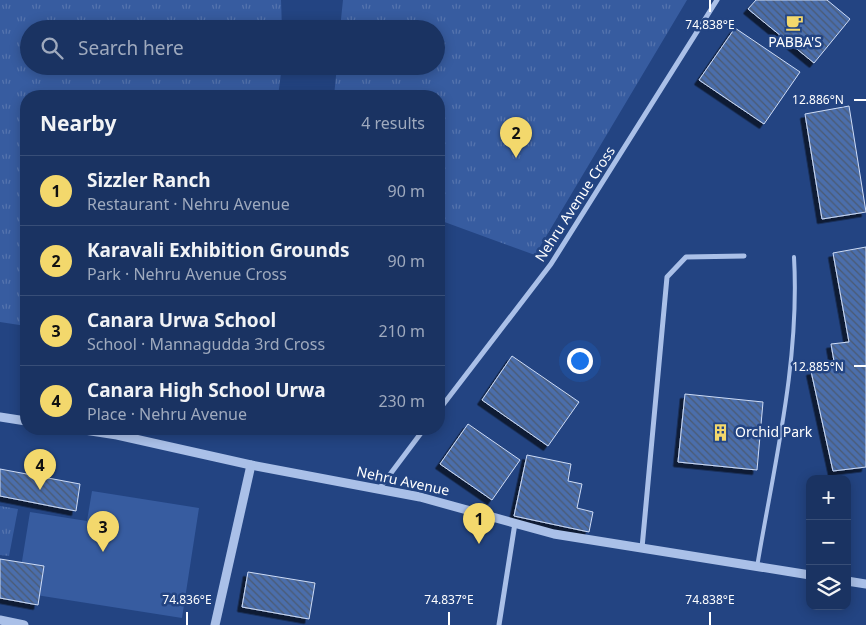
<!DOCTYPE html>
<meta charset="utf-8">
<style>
body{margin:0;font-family:"Noto Sans",sans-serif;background:#273f6b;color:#f1f3f6}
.controls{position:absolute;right:15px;bottom:15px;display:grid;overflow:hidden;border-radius:10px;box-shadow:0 2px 12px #0003}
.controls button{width:45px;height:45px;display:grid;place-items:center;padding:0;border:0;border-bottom:1px solid #384e77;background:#1a3362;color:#f1f3f6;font:25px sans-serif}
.you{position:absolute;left:579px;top:360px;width:18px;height:18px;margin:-12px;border:4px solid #fff;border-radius:50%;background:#1a73e8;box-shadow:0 0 0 8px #1a73e833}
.badge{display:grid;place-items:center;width:32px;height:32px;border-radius:50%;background:#f3d86c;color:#111;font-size:16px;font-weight:700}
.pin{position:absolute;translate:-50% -41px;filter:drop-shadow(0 1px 2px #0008)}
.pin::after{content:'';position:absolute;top:26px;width:18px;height:15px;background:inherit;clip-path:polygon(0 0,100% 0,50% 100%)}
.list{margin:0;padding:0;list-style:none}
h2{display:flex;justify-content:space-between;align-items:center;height:65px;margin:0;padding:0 20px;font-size:21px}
h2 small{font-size:16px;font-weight:400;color:#9faabe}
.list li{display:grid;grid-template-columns:32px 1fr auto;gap:15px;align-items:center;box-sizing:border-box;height:70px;padding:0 20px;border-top:1px solid #384e77}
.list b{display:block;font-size:19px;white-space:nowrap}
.list p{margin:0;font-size:16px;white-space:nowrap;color:#9faabe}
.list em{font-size:16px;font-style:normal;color:#9faabe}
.icon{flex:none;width:28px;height:28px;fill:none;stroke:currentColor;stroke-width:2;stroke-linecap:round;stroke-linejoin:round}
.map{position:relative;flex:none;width:866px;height:625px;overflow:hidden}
.search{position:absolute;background:#1a3362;box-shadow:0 2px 12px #0003;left:20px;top:20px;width:425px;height:55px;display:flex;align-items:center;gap:12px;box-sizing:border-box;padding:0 18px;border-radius:28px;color:#9faabe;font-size:19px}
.panel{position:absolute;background:#1a3362;box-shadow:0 2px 12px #0003;left:20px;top:90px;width:425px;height:345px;border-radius:20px}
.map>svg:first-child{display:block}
.grass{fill:url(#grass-tufts)}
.garden{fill:#375ca0}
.building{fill:url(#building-back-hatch);stroke:#cedcf6;filter:url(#shadow)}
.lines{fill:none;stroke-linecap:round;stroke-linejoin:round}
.service{stroke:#aac0e8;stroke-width:4}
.minor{stroke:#aac0e8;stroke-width:5}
.tertiary{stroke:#aac0e8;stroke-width:9}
.ticks{fill:none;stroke:#fff;stroke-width:2}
.labels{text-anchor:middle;stroke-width:5;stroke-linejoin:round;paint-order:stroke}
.poi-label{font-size:14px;fill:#fff;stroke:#234482}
.street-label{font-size:14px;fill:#fff;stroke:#234482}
.ticks-label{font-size:12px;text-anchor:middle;fill:#fff;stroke:#234482;stroke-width:5;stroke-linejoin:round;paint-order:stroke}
</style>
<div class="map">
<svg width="866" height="625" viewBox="0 0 866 625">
<defs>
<pattern id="grass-tufts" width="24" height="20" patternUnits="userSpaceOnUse" patternTransform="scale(1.25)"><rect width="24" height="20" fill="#375ca0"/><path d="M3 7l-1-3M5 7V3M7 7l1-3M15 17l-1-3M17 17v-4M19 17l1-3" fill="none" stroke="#5574ae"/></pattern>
<pattern id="building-back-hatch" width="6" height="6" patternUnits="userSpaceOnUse" patternTransform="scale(1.25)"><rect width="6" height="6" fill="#4b6eab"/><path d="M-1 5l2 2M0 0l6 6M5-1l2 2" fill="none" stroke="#4c5a72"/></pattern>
<filter id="shadow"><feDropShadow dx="-4.5" dy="4.5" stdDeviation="0" flood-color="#0009"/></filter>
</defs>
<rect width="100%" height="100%" fill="#234482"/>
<g class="grass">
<path d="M 0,0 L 281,0 L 282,29 L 29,29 L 29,66 L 282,66 L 278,96 L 26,96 L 26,326 L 0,322 Z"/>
<path d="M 343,0 L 687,0 L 535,255 L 439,220 L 439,96 L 334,96 L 337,66 L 436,66 L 436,29 L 340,29 Z"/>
<path d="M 0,506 L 18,509 L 9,556 L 0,555 Z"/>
</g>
<path class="garden" d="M 92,491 L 199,508 L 182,618 L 17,592 L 30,512 L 87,521 Z"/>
<g class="building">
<path d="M 756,0 L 827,0 L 850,19 L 814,63 L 748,9 Z"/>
<path d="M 735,28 L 800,72 L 764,124 L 699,80 Z"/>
<path d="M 849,106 L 866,212 L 822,219 L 805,114 Z"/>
<path d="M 866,247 L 866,467 L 833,471 L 811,371 L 835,367 L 831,344 L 849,342 L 833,253 Z"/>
<path d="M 512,356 L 579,402 L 548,446 L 482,400 Z"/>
<path d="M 685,394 L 763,402 L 757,470 L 678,462 Z"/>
<path d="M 468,424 L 520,460 L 492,500 L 440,464 Z"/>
<path d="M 527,455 L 571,464 L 568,481 L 582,484 L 577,508 L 593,512 L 589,532 L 514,516 Z"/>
<path d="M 0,469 L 80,484 L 76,511 L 0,496 Z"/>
<path d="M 0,559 L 44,566 L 38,605 L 0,598 Z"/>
<path d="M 248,572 L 315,583 L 309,619 L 242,607 Z"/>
</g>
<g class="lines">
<path class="service" d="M 757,567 C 774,465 800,361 794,257"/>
<g class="minor">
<path d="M 439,410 L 551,264 L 717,0"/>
<path d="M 379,489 L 424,429"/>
<path d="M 642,548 L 667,277 L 686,257 L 744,256"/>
<path d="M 499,625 L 515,523"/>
</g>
<g class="tertiary">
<path d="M 0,417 L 26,421"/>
<path d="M 78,429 L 117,435 L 251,465 L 420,497 L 554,534 L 810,575"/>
<path d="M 847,581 L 866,584"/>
<path d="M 0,620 L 24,625"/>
<path d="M 215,625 L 251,465"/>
</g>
</g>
<path class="ticks" d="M 710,0 L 710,12M 854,100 L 866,100M 854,366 L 866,366M 187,612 L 187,625M 449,612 L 449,625M 710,612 L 710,625"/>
<defs>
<symbol id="cafe-bare" viewBox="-9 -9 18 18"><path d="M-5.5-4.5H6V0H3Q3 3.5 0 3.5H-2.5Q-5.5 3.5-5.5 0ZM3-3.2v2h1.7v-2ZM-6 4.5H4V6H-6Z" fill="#f3d86c" stroke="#234482" stroke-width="2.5" paint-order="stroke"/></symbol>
<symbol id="building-bare" viewBox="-9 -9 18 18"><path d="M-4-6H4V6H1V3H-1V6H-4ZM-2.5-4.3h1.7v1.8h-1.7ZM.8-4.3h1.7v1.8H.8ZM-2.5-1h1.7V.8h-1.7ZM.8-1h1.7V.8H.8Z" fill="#f3d86c" stroke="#234482" stroke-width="2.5" paint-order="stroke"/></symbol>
</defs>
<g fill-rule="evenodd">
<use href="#cafe-bare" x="782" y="10" width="25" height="25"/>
<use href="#building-bare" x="708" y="420" width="25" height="25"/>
</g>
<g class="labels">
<g class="poi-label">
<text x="795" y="47">PABBA'S</text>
<text x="735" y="437" text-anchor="start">Orchid Park</text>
</g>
<g class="street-label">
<text transform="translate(575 204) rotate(-57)" y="5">Nehru Avenue Cross</text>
<text transform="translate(403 481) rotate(12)" y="5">Nehru Avenue</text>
</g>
</g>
<g class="ticks-label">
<text x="710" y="29">74.838°E</text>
<text x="818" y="104">12.886°N</text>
<text x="818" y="371">12.885°N</text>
<text x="187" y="604">74.836°E</text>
<text x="449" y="604">74.837°E</text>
<text x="710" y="604">74.838°E</text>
</g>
</svg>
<div class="controls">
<button>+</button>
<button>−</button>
<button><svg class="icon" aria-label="layers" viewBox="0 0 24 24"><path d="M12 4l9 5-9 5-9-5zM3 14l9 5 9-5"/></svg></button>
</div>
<div class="you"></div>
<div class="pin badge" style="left:479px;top:544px">1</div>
<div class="pin badge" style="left:516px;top:158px">2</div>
<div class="pin badge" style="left:103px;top:552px">3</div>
<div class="pin badge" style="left:40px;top:490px">4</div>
<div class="search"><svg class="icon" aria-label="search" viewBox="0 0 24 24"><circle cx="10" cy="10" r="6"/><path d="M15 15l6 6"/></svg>Search here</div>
<section class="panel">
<h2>Nearby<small>4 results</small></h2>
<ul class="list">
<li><span class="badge">1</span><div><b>Sizzler Ranch</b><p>Restaurant · Nehru Avenue</p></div><em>90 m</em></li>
<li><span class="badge">2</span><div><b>Karavali Exhibition Grounds</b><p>Park · Nehru Avenue Cross</p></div><em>90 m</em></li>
<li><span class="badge">3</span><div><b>Canara Urwa School</b><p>School · Mannagudda 3rd Cross</p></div><em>210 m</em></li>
<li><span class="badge">4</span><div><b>Canara High School Urwa</b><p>Place · Nehru Avenue</p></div><em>230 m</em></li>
</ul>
</section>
</div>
